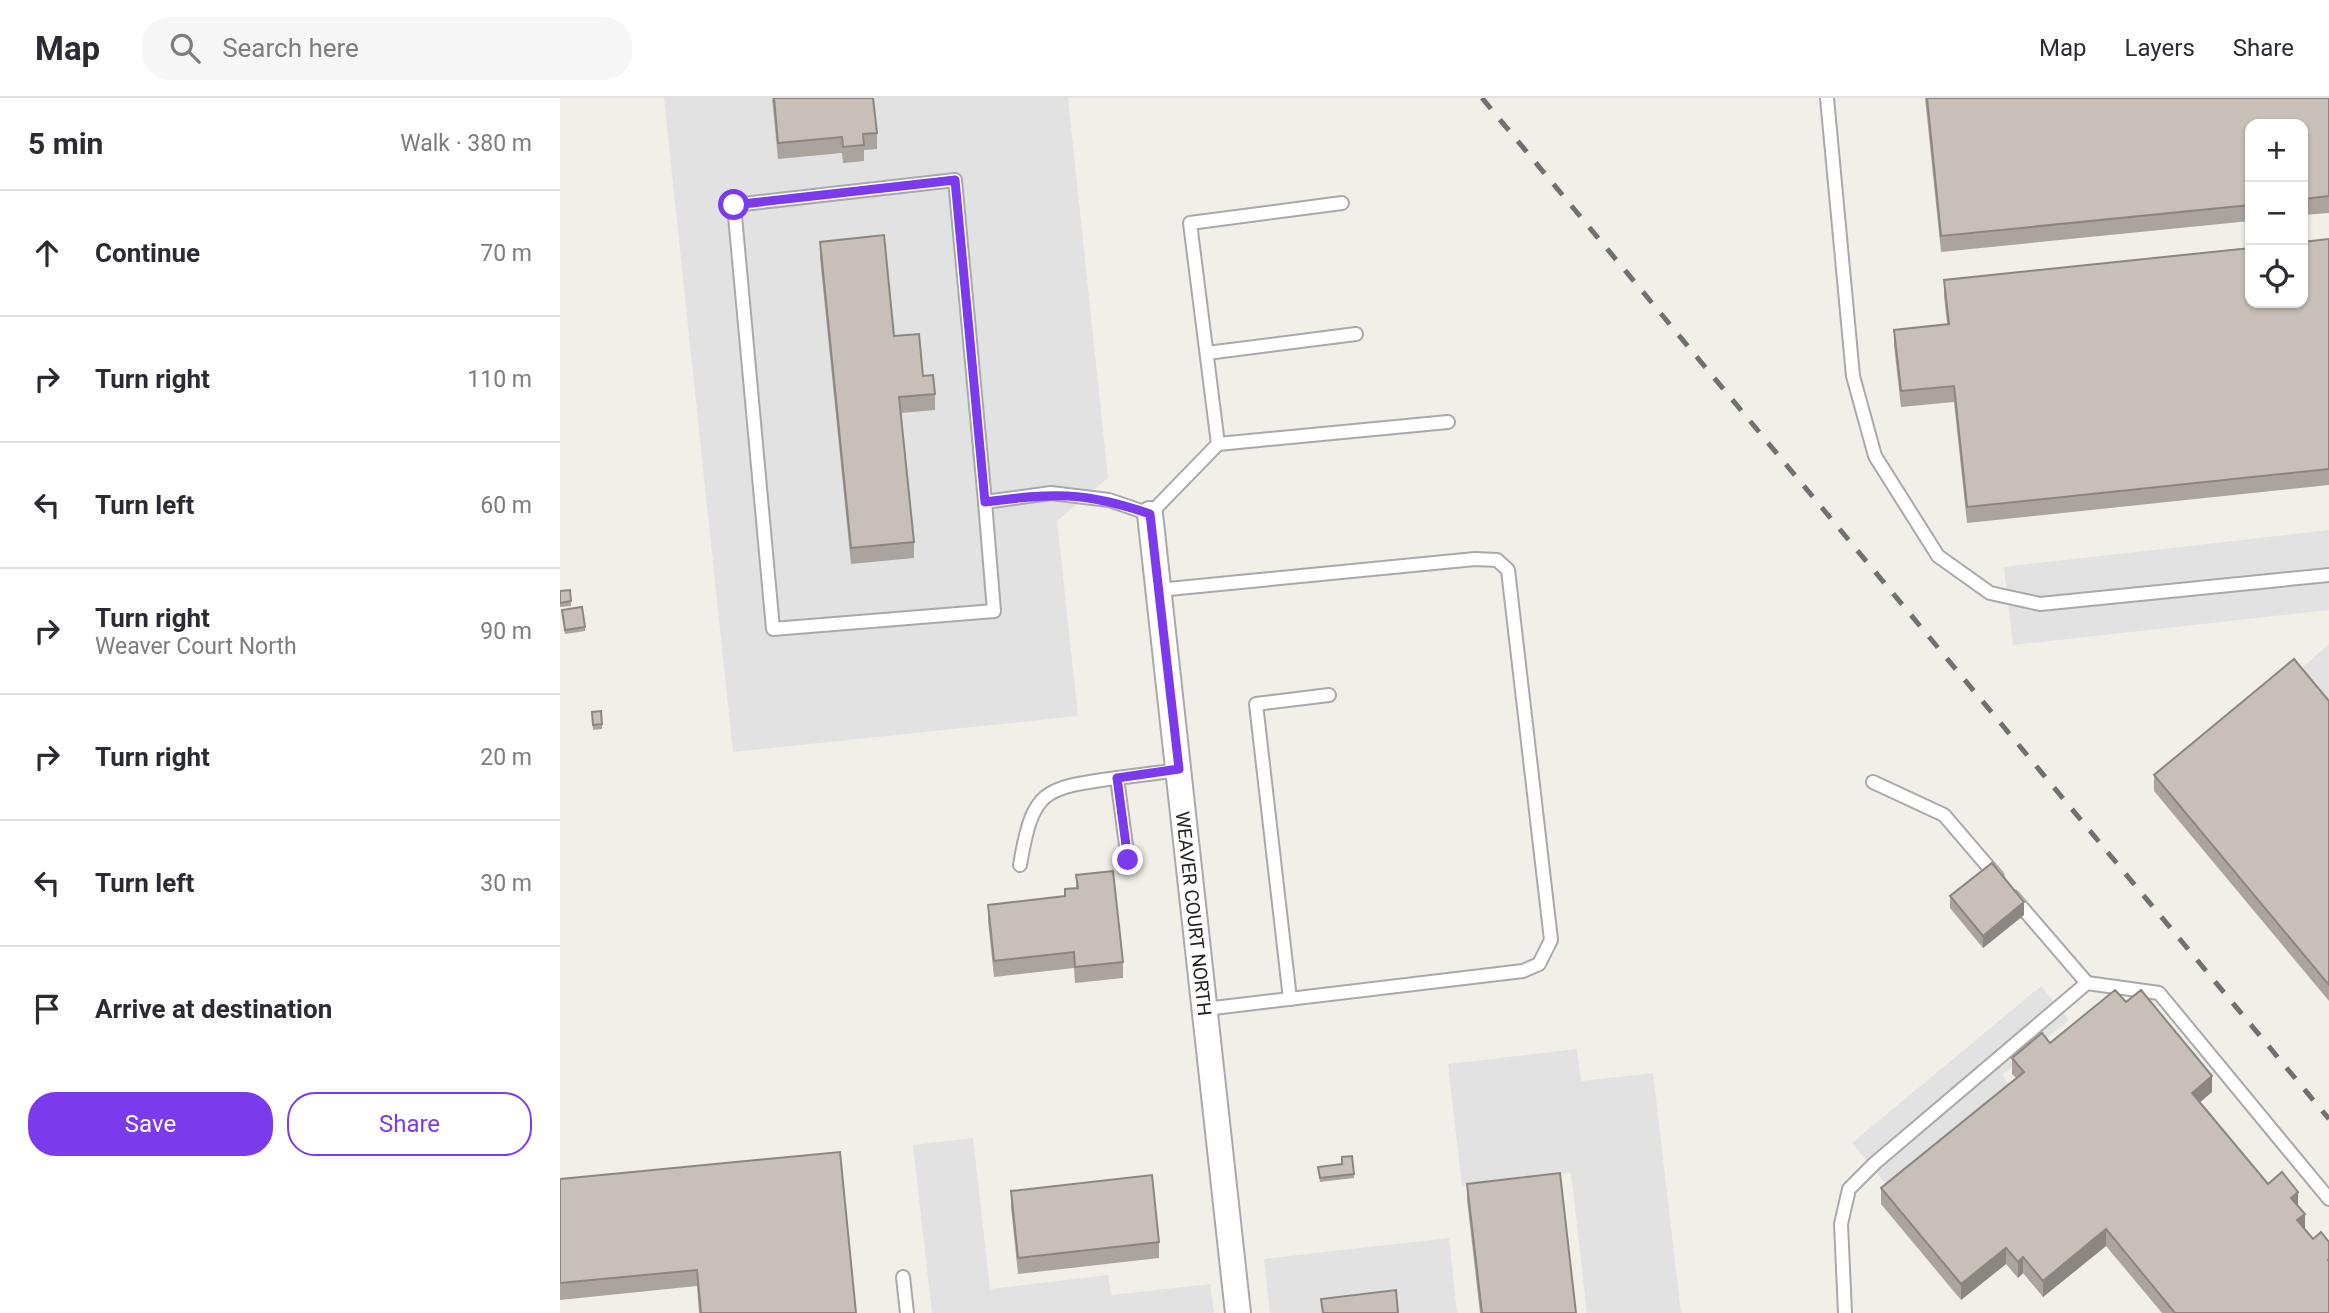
<!DOCTYPE html>
<meta charset="utf-8">
<style>
body{margin:0;font-family:Roboto,sans-serif;background:#f7f7f7;color:#2b2b33}
.controls{position:absolute;right:21px;top:21px;display:grid;overflow:hidden;border-radius:14px;box-shadow:0 2px 5px #0004}
.controls button{width:63px;height:63px;display:grid;place-items:center;padding:0;border:0;border-bottom:2px solid #e1e1e2;background:#fff;color:#2b2b33;font:35px sans-serif}
.stop{position:absolute;width:21px;height:21px;margin:-16px;border:5px solid #7c3aed;border-radius:50%;background:#fff}
.stop.end{background:#7c3aed;border-color:#fff;box-shadow:0 2px 7px #0008}
.list{margin:0;padding:0;list-style:none}
h2{display:flex;justify-content:space-between;align-items:center;height:91px;margin:0;padding:0 28px;font-size:30px}
h2 small{font-size:23px;font-weight:400;color:#7c7c81}
.list li{display:grid;grid-template-columns:46px 1fr auto;gap:21px;align-items:center;box-sizing:border-box;height:126px;padding:0 28px;border-top:2px solid #e1e1e2}
.list b{display:block;font-size:26px;white-space:nowrap}
.list p{margin:0;font-size:23px;white-space:nowrap;color:#7c7c81}
.list em{font-size:23px;font-style:normal;color:#7c7c81}
.actions{display:flex;gap:14px;padding:21px 28px}
.actions a{flex:1;padding:16px 0;border:2px solid #7c3aed;border-radius:28px;text-align:center;font-size:24px;color:#7c3aed}
.actions .main{background:#7c3aed;color:#fff}
.icon{flex:none;width:38px;height:38px;fill:none;stroke:currentColor;stroke-width:2;stroke-linecap:round;stroke-linejoin:round}
.map{position:relative;flex:none;width:1769px;height:1215px;overflow:hidden}
header{display:flex;align-items:center;gap:42px;box-sizing:border-box;height:98px;padding:0 35px;background:#fff;border-bottom:2px solid #e1e1e2}
header strong{font-size:33px}
nav{display:flex;gap:38px;margin-inline-start:auto;font-size:24px}
.search{width:490px;height:63px;background:#f7f7f7;display:flex;align-items:center;gap:18px;box-sizing:border-box;padding:0 24px;border-radius:28px;color:#7c7c81;font-size:26px}
main{display:flex}
aside{flex:1;background:#fff}
.map>svg:first-child{display:block}
.parking{fill:#e2e2e2}
.lines{fill:none;stroke-linecap:round;stroke-linejoin:round}
.lane-casing{stroke:#a9a9a9;stroke-width:16}
.street-casing{stroke:#a9a9a9;stroke-width:28}
.lane{stroke:#fff;stroke-width:12}
.street{stroke:#fff;stroke-width:24}
.rail{stroke:#707070;stroke-width:5;stroke-dasharray:14 14;stroke-linecap:butt}
.wall{fill:#aba49e}
.shaded-wall{fill:#8b8681}
.building{fill:#c7bfb8;stroke:#8b8681;stroke-width:2}
.route{stroke:#7c3aed;stroke-width:9}
.labels{text-anchor:middle;stroke-width:6;stroke-linejoin:round;paint-order:stroke}
.street-label{font-size:19px;fill:#222;stroke:#fff}
</style>
<header>
<strong>Map</strong>
<div class="search"><svg class="icon" aria-label="search" viewBox="0 0 24 24"><circle cx="10" cy="10" r="6"/><path d="M15 15l6 6"/></svg>Search here</div>
<nav><a>Map</a><a>Layers</a><a>Share</a></nav>
</header>
<main>
<aside>
<h2>5 min<small>Walk · 380 m</small></h2>
<ul class="list">
<li><svg class="icon" aria-label="ahead" viewBox="0 0 24 24"><path d="M12 20V5M6 11l6-6 6 6"/></svg><div><b>Continue</b></div><em>70 m</em></li>
<li><svg class="icon" aria-label="right" viewBox="0 0 24 24"><path d="M7 20v-9h11M14 6l5 5-5 5"/></svg><div><b>Turn right</b></div><em>110 m</em></li>
<li><svg class="icon" aria-label="left" viewBox="0 0 24 24"><path d="M17 20v-9H6M10 6l-5 5 5 5"/></svg><div><b>Turn left</b></div><em>60 m</em></li>
<li><svg class="icon" aria-label="right" viewBox="0 0 24 24"><path d="M7 20v-9h11M14 6l5 5-5 5"/></svg><div><b>Turn right</b><p>Weaver Court North</p></div><em>90 m</em></li>
<li><svg class="icon" aria-label="right" viewBox="0 0 24 24"><path d="M7 20v-9h11M14 6l5 5-5 5"/></svg><div><b>Turn right</b></div><em>20 m</em></li>
<li><svg class="icon" aria-label="left" viewBox="0 0 24 24"><path d="M17 20v-9H6M10 6l-5 5 5 5"/></svg><div><b>Turn left</b></div><em>30 m</em></li>
<li><svg class="icon" aria-label="arrive" viewBox="0 0 24 24"><path d="M6 21V4h12l-3 4 3 4H6"/></svg><div><b>Arrive at destination</b></div></li>
</ul>
<div class="actions"><a class="main">Save</a><a>Share</a></div>
</aside>
<div class="map">
<svg width="1769" height="1215" viewBox="0 0 1769 1215">
<rect width="100%" height="100%" fill="#f2efe9"/>
<g class="parking">
<path d="M 104,0 L 508,0 L 548,380 L 497,423 L 518,618 L 173,654 Z"/>
<path d="M 1769,432 L 1769,512 L 1453,547 L 1444,469 Z"/>
<path d="M 1769,546 L 1769,612 L 1736,575 Z"/>
<path d="M 1481,888 L 1509,922 L 1442,977 L 1451,989 L 1329,1090 L 1292,1045 Z"/>
<path d="M 1017,951 L 1021,983 L 1093,975 L 1121,1215 L 1027,1215 L 1011,1075 L 902,1088 L 888,966 Z"/>
<path d="M 413,1040 L 430,1191 L 548,1177 L 551,1197 L 650,1186 L 654,1215 L 372,1215 L 353,1047 Z"/>
<path d="M 889,1140 L 897,1215 L 710,1215 L 704,1161 Z"/>
</g>
<g class="lines">
<defs>
<g id="lane">
<path d="M 1267,0 L 1293,278 L 1315,358 L 1378,458 L 1430,495 L 1480,506 L 1769,477"/>
<path d="M 647,255 L 796,236"/>
<path d="M 658,346 L 630,125 L 782,105"/>
<path d="M 425,404 L 434,513 L 213,531 L 174,107 L 395,82 L 425,404 L 491,395 L 549,402 L 590,416 L 658,346 L 888,324"/>
<path d="M 598,492 L 915,461 L 937,462 L 948,472 L 991,842 L 979,866 L 963,873 L 645,911"/>
<path d="M 1313,684 L 1384,717 L 1437,779"/>
<path d="M 568,762 L 557,680 L 619,672"/>
<path d="M 460,767 C 473,691 483,690 557,680"/>
<path d="M 1527,885 L 1599,895 L 1769,1101"/>
<path d="M 730,901 L 696,606 L 769,597"/>
<path d="M 343,1179 L 347,1215"/>
<path d="M 1285,1215 L 1281,1126 L 1289,1091 L 1315,1065 L 1527,885 L 1453,799"/>
</g>
<g id="street">
<path id="s1" d="M 590,416 L 678,1215"/>
</g>
</defs>
<use href="#lane" class="lane-casing"/>
<use href="#street" class="street-casing"/>
<use href="#lane" class="lane"/>
<use href="#street" class="street"/>
<path class="rail" d="M 922,0 L 1769,1021"/>
</g>
<g class="wall">
<path d="M 212,0 L 313,0 L 317,35 L 317,51 L 304,52 L 304,63 L 283,65 L 282,55 L 218,61 Z"/>
<path d="M 1365,0 L 1769,0 L 1769,115 L 1743,117 L 1743,26 L 1690,26 L 1690,123 L 1381,154 Z"/>
<path d="M 1769,141 L 1769,387 L 1407,425 L 1394,304 L 1341,309 L 1334,248 L 1334,232 L 1387,226 L 1384,198 L 1384,182 Z"/>
<path d="M 260,144 L 334,238 L 375,296 L 375,312 L 341,315 L 354,444 L 354,460 L 291,466 L 260,160 Z"/>
<path d="M 10,492 L 11,508 L 0,509 L 0,493 Z"/>
<path d="M 2,512 L 25,529 L 25,533 L 5,536 Z"/>
<path d="M 1769,603 L 1769,903 L 1594,693 L 1594,677 Z"/>
<path d="M 32,618 L 42,626 L 42,631 L 33,632 Z"/>
<path d="M 516,777 L 563,864 L 563,880 L 515,885 L 514,870 L 434,879 L 428,823 L 428,807 L 505,798 L 516,790 Z"/>
<path d="M 1390,798 L 1464,817 L 1423,850 L 1390,810 Z"/>
<path d="M 1566,904 L 1652,994 L 1640,1004 L 1708,1086 L 1738,1108 L 1769,1215 L 1602,1215 L 1546,1148 L 1483,1199 L 1463,1175 L 1458,1180 L 1446,1166 L 1401,1202 L 1321,1106 L 1321,1090 L 1456,980 L 1452,976 L 1452,960 L 1490,945 Z"/>
<path d="M 758,1069 L 794,1076 L 794,1080 L 760,1084 Z"/>
<path d="M 0,1081 L 296,1215 L 139,1215 L 137,1188 L 0,1202 Z"/>
<path d="M 907,1086 L 1016,1215 L 920,1215 L 907,1102 Z"/>
<path d="M 451,1093 L 599,1144 L 599,1160 L 458,1176 L 451,1109 Z"/>
</g>
<g class="shaded-wall">
<path d="M 1464,804 L 1464,817 L 1423,850 L 1423,838 Z"/>
<path d="M 1652,978 L 1652,994 L 1632,1011 L 1632,995 Z"/>
<path d="M 1738,1094 L 1738,1110 L 1731,1100 Z"/>
<path d="M 1745,1116 L 1745,1132 L 1737,1122 Z"/>
<path d="M 1546,1131 L 1546,1148 L 1483,1199 L 1483,1183 Z"/>
<path d="M 1446,1150 L 1446,1166 L 1401,1202 L 1401,1186 Z"/>
<path d="M 1463,1159 L 1463,1175 L 1458,1180 L 1458,1164 Z"/>
</g>
<g class="building">
<path d="M 214,0 L 313,0 L 317,35 L 303,36 L 304,47 L 283,49 L 282,39 L 218,45 Z"/>
<path d="M 1367,0 L 1769,0 L 1769,98 L 1743,101 L 1743,26 L 1690,26 L 1690,107 L 1381,138 Z"/>
<path d="M 324,137 L 334,238 L 359,236 L 363,278 L 373,277 L 375,296 L 339,299 L 354,444 L 291,450 L 260,144 Z"/>
<path d="M 1769,141 L 1769,371 L 1407,409 L 1394,288 L 1341,293 L 1334,232 L 1389,226 L 1384,182 L 1690,150 L 1690,205 L 1743,205 L 1743,144 Z"/>
<path d="M 10,492 L 11,503 L 0,505 L 0,493 Z"/>
<path d="M 22,509 L 25,529 L 5,532 L 2,512 Z"/>
<path d="M 1734,561 L 1769,603 L 1769,887 L 1594,677 Z"/>
<path d="M 41,613 L 42,626 L 33,627 L 32,614 Z"/>
<path d="M 1432,765 L 1464,804 L 1423,838 L 1390,798 Z"/>
<path d="M 553,773 L 563,864 L 515,869 L 514,854 L 434,863 L 428,807 L 505,798 L 505,791 L 518,790 L 516,777 Z"/>
<path d="M 1555,892 L 1566,904 L 1581,892 L 1652,978 L 1632,995 L 1708,1086 L 1722,1074 L 1738,1094 L 1731,1100 L 1745,1116 L 1737,1122 L 1753,1141 L 1761,1134 L 1769,1144 L 1769,1161 L 1768,1162 L 1769,1163 L 1769,1215 L 1615,1215 L 1546,1131 L 1483,1183 L 1463,1159 L 1458,1164 L 1446,1150 L 1401,1186 L 1321,1090 L 1464,974 L 1452,960 L 1482,935 L 1490,945 Z"/>
<path d="M 280,1054 L 296,1215 L 141,1215 L 137,1172 L 0,1185 L 0,1081 Z"/>
<path d="M 792,1058 L 794,1076 L 760,1080 L 758,1069 L 782,1066 L 782,1059 Z"/>
<path d="M 1000,1075 L 1016,1215 L 922,1215 L 907,1086 Z"/>
<path d="M 592,1077 L 599,1144 L 458,1160 L 451,1093 Z"/>
<path d="M 836,1192 L 838,1215 L 763,1215 L 761,1201 Z"/>
</g>
<g class="lines">
<path class="route" d="M 174,107 L 395,82 L 425,404 C 493,395 524,393 590,416 L 619,671 L 557,680 L 568,762"/>
</g>
<g class="labels">
<g class="street-label">
<text dy="7" stroke="none"><textPath href="#s1" startOffset="402">WEAVER COURT NORTH</textPath></text>
</g>
</g>
</svg>
<div class="controls">
<button>+</button>
<button>−</button>
<button><svg class="icon" aria-label="locate" viewBox="0 0 24 24"><circle cx="12" cy="12" r="6"/><path d="M12 2v4M12 18v4M2 12h4M18 12h4"/></svg></button>
</div>
<div class="stop" style="left:174px;top:107px"></div>
<div class="stop end" style="left:568px;top:762px"></div>
</div>
</main>
